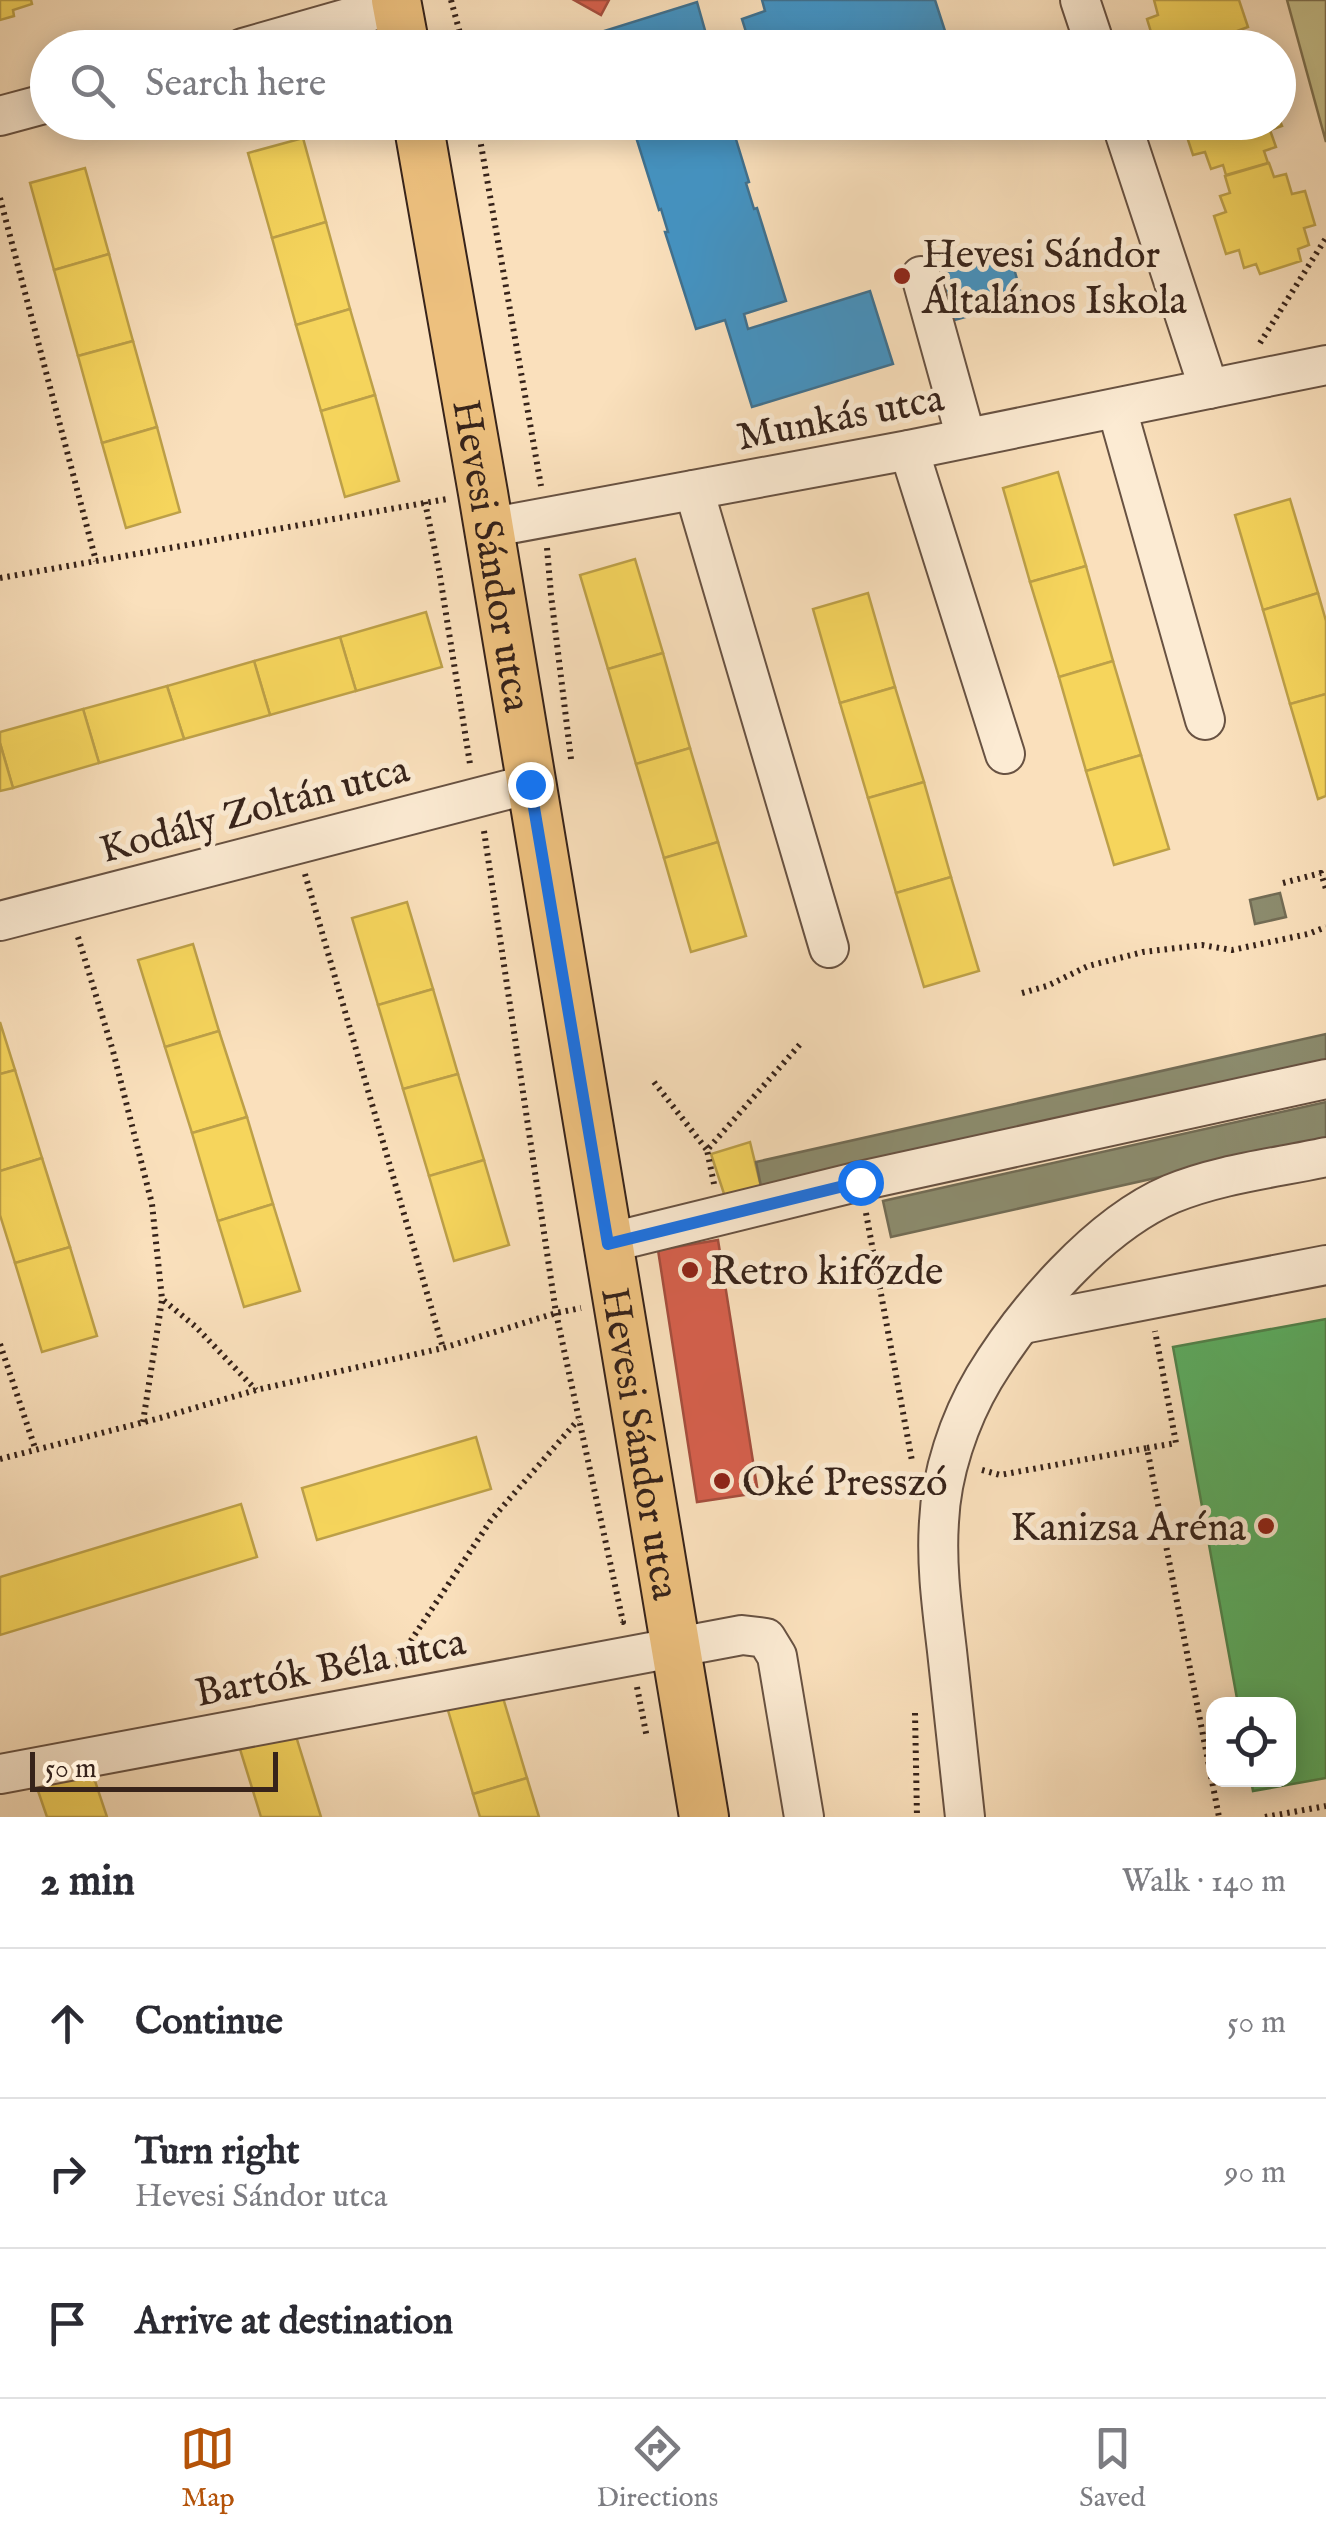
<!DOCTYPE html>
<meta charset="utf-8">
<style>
body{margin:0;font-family:"IM FELL English",serif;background:#f7f7f7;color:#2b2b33}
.controls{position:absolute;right:30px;bottom:30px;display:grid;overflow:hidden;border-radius:20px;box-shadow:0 5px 25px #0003}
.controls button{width:90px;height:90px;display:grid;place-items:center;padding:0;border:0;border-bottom:2px solid #e1e1e2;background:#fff;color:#2b2b33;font:50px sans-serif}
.scale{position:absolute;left:30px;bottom:25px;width:248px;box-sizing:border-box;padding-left:10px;border:5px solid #37231a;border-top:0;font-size:28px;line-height:35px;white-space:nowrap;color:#37231a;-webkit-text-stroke:8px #fcebd3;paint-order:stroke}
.stop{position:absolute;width:30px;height:30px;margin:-22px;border:8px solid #1a73e8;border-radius:50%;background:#fff}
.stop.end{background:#1a73e8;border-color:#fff;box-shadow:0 2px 10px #0008}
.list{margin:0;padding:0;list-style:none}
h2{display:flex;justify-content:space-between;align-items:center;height:130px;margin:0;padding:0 40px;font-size:42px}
h2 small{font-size:32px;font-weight:400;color:#7c7c81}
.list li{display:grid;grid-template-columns:65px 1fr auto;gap:30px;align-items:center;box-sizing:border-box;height:150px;padding:0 40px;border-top:2px solid #e1e1e2}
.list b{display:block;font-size:38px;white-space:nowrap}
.list p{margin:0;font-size:32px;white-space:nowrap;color:#7c7c81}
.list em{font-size:32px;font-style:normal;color:#7c7c81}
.icon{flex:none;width:55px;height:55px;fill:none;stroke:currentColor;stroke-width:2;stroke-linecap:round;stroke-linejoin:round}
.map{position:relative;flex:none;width:1326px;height:1817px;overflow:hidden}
.search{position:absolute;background:#fff;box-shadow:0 5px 25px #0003;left:30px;right:30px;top:30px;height:110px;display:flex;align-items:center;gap:25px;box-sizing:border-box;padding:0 35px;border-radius:55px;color:#7c7c81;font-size:38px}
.sheet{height:580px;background:#fff}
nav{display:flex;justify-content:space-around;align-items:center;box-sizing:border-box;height:140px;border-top:2px solid #e1e1e2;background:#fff;font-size:28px;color:#7c7c81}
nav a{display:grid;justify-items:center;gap:5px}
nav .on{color:#b45309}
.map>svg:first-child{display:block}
.green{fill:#c6c08b;stroke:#7e7252;stroke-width:2.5}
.homes{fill:#f6d55c;stroke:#bda048;stroke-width:2.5}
.shops{fill:#d6604d;stroke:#a64e3e;stroke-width:2.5}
.schools{fill:#4393c3;stroke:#3f7190;stroke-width:2.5}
.public{fill:#5aae61;stroke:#50844c;stroke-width:2.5}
.industry{fill:#8c8c6e;stroke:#726c55;stroke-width:2.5}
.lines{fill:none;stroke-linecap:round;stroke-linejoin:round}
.minor-casing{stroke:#685242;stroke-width:42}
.major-casing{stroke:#37231a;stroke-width:52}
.path{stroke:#37231a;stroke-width:6;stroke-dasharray:2.5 5;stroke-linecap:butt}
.minor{stroke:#fcebd3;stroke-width:38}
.major{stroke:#edc07e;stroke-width:48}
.route{stroke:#1a73e8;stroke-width:12}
.poi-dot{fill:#8f2418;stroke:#fcebd3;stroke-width:4}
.labels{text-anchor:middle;stroke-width:10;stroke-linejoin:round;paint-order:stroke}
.poi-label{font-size:40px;fill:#37231a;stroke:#fcebd3;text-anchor:start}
.street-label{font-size:40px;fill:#37231a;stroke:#fcebd3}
</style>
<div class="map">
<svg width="1326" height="1817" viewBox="0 0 1326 1817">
<rect width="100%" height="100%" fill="#fae0bc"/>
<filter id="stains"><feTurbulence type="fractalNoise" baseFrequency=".002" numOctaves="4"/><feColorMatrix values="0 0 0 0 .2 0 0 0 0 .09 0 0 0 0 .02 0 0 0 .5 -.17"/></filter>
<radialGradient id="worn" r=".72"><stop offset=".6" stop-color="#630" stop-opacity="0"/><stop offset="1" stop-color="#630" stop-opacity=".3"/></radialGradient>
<path class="green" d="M 1287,0 L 1326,0 L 1326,142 Z"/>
<g class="homes">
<path d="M 0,0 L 31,0 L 32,4 L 13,10 L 14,16 L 0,20 Z"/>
<path d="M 1154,0 L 1239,0 L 1248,27 L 1237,31 L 1242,48 L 1156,48 L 1147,19 L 1158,15 Z"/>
<path d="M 1278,116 L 1282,126 L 1270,130 L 1276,147 L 1264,151 L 1268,163 L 1226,175 L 1223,165 L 1211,169 L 1205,152 L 1193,155 L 1182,122 L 1278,122 Z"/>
<path d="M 303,138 L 326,222 L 272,238 L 248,153 Z"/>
<path d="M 1269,163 L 1274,177 L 1286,174 L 1292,194 L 1305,191 L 1315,225 L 1304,228 L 1309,245 L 1298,249 L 1301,261 L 1260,274 L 1256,264 L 1244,268 L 1239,250 L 1226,254 L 1214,216 L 1226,212 L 1220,196 L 1230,193 L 1225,176 Z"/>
<path d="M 85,168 L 109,254 L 54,270 L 30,183 Z"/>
<path d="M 326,222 L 350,309 L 296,325 L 272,238 Z"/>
<path d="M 109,254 L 133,341 L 78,356 L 54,270 Z"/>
<path d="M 350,309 L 375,395 L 321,411 L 296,325 Z"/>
<path d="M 133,341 L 157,427 L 102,443 L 78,356 Z"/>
<path d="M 375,395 L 399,481 L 345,497 L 321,411 Z"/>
<path d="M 157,427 L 180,512 L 126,528 L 102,443 Z"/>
<path d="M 1058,472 L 1086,566 L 1030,582 L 1003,488 Z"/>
<path d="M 1290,499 L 1318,593 L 1263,610 L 1235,515 Z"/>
<path d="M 635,559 L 663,653 L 608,669 L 580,575 Z"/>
<path d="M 1086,566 L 1113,661 L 1059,677 L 1030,582 Z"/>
<path d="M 868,593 L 895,687 L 840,703 L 813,609 Z"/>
<path d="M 1318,593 L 1326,621 L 1326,694 L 1290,704 L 1263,610 Z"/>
<path d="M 426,612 L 442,667 L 356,691 L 340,637 Z"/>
<path d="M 340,637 L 356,691 L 270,715 L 254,661 Z"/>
<path d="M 663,653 L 690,748 L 636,764 L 608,669 Z"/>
<path d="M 254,661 L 270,715 L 184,739 L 167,686 Z"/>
<path d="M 1113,661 L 1141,755 L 1086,771 L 1059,677 Z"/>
<path d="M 167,686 L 184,739 L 99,763 L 83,709 Z"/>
<path d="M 895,687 L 924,782 L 868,798 L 840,703 Z"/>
<path d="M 1326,694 L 1326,796 L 1318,799 L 1290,704 Z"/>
<path d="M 83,709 L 99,763 L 13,788 L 0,743 L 0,732 Z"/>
<path d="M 0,743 L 13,788 L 0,791 Z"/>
<path d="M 690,748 L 718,842 L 664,858 L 636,764 Z"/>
<path d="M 1141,755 L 1169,849 L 1114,865 L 1086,771 Z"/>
<path d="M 924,782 L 951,877 L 896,893 L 868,798 Z"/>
<path d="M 718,842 L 746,936 L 691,952 L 664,858 Z"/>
<path d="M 951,877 L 979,971 L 924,987 L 896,893 Z"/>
<path d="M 407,902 L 433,989 L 378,1005 L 352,918 Z"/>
<path d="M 193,944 L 219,1031 L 165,1047 L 138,960 Z"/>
<path d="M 433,989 L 458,1074 L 403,1089 L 378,1005 Z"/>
<path d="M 0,1022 L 15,1070 L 0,1074 Z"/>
<path d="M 219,1031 L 247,1117 L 192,1133 L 165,1047 Z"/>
<path d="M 15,1070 L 42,1158 L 0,1171 L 0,1074 Z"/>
<path d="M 458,1074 L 484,1160 L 429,1176 L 403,1089 Z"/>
<path d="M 247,1117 L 273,1204 L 218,1221 L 192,1133 Z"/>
<path d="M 750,1142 L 762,1191 L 726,1200 L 711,1154 Z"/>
<path d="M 42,1158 L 70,1247 L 15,1263 L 0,1215 L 0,1171 Z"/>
<path d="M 484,1160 L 509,1245 L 454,1261 L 429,1176 Z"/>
<path d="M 273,1204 L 300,1291 L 244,1307 L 218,1221 Z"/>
<path d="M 70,1247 L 97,1336 L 42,1352 L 15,1263 Z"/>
<path d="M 476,1437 L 491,1489 L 317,1540 L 302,1488 Z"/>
<path d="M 241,1504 L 257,1557 L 0,1635 L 0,1577 Z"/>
<path d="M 501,1691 L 527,1778 L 473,1794 L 447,1707 Z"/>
<path d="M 295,1733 L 321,1817 L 261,1817 L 240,1749 Z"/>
<path d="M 91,1769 L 107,1817 L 47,1817 L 36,1785 Z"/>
<path d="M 527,1778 L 539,1817 L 480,1817 L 473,1794 Z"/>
</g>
<g class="shops">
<path d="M 574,0 L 609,0 L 601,15 Z"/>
<path d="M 718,1240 L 758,1493 L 697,1502 L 658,1250 Z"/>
</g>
<g class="schools">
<path d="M 762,0 L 935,0 L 946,34 L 943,34 L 947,48 L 751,48 L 742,19 L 765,11 Z"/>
<path d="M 697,2 L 710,48 L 609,48 L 604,31 Z"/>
<path d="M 636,122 L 733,122 L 731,123 L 749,182 L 746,183 L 754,209 L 757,208 L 786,301 L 744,314 L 748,329 L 870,291 L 893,364 L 752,407 L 725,320 L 696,329 L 665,232 L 668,232 L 661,209 L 659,210 L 635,134 L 639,133 Z"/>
<path d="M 775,122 L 815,122 L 778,133 Z"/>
<path d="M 1010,254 L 1023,301 L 951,321 L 939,274 Z"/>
</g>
<path class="public" d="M 1326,1319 L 1326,1778 L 1253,1791 L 1251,1780 L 1288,1780 L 1288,1704 L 1238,1704 L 1173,1347 Z"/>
<g class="industry">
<path d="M 1280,893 L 1286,917 L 1255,924 L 1250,900 Z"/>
<path d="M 1326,1034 L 1326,1064 L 762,1191 L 756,1162 Z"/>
<path d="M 1326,1102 L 1326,1140 L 891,1237 L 883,1201 Z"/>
</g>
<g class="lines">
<defs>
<g id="minor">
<path d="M 1080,0 L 1096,48"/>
<path d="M 243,48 L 397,4"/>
<path d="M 0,116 L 48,103"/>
<path d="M 1121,122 L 1209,389"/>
<path d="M 921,276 L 966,438"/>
<path d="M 1117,409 L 1205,720"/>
<path d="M 909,450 L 1005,754"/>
<path d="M 694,490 L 829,948"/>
<path d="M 488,528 L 909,450 L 1326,365"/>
<path d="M 0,921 L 530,784"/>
<path d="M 608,1243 L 860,1181 L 1326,1079"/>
<path d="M 1023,1324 L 1326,1265"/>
<path d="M 0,1774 L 742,1635 L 766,1638 L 777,1656 L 804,1817"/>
<path d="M 965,1817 C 959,1762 953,1706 947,1651 C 942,1608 936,1565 939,1522 C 941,1474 959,1420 984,1378 C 1024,1312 1098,1225 1171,1194 C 1219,1174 1275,1168 1326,1157"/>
</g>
<g id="major">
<path d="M 396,0 L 405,48"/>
<path id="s1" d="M 418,122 L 483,493 L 704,1817"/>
</g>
</defs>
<use href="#minor" class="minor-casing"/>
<use href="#major" class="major-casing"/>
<g class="path">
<path d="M 451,0 L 464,48"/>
<path d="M 477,122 L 541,486"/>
<path d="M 0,198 L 96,561"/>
<path d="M 1260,343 L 1326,238"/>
<path d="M 425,502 L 439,570 L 470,764"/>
<path d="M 547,548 L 551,595 L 571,759"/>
<path d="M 0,578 L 447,499"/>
<path d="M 484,831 L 556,1313 L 623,1622 L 619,1622"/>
<path d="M 305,874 L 443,1348"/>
<path d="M 1283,883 L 1321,873 L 1326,889"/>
<path d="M 78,937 L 113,1051 L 152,1204 L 162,1299 L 196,1327 L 256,1390"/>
<path d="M 1022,993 L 1047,986 L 1088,966 L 1143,952 L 1202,945 L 1232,950 L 1308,934 L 1326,927"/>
<path d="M 654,1082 L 707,1150"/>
<path d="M 714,1184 L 707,1150 L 802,1042"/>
<path d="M 866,1213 L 912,1461"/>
<path d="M 0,1344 L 35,1448"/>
<path d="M 143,1422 L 162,1300"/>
<path d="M 1147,1448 L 1176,1443 L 1155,1331"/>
<path d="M 0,1459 L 160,1418 L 256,1390 L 443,1348 L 556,1313 L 581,1308"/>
<path d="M 982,1470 L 1000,1475 L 1147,1448 L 1219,1817"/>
<path d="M 394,1666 L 491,1520 L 578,1420"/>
<path d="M 637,1687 L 647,1738"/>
<path d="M 915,1713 L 917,1817"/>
<path d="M 1265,1817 L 1326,1806"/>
</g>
<use href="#minor" class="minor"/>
<use href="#major" class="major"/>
</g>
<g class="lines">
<path class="route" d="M 530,784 L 608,1244 L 860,1182"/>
</g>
<g class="poi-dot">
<circle cx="902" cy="276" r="10"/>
<circle cx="690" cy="1270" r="10"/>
<circle cx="722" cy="1481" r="10"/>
<circle cx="1266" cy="1526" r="10"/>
</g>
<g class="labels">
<g class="poi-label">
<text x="922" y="267">Hevesi Sándor<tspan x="922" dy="46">Általános Iskola</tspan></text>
<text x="710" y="1284">Retro kifőzde</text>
<text x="742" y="1495">Oké Presszó</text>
<text x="1246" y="1540" text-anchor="end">Kanizsa Aréna</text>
</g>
<g class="street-label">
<text transform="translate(840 416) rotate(-11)" y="14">Munkás utca</text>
<text dy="14" stroke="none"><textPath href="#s1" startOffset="440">Hevesi Sándor utca</textPath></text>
<text transform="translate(254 808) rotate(-15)" y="14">Kodály Zoltán utca</text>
<text dy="14" stroke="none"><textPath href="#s1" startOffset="1340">Hevesi Sándor utca</textPath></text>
<text transform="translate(330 1666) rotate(-11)" y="14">Bartók Béla utca</text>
</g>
</g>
<rect width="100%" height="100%" filter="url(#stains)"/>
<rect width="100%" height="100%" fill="url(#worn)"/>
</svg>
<div class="controls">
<button><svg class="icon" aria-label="locate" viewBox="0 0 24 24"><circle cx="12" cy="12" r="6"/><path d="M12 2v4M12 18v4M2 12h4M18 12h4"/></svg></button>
</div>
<div class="scale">50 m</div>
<div class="stop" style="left:860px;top:1182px"></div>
<div class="stop end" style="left:530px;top:784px"></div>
<div class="search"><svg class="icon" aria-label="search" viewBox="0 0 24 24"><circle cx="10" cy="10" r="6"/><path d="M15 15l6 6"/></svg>Search here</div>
</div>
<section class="sheet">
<h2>2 min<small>Walk · 140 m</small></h2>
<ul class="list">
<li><svg class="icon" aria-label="ahead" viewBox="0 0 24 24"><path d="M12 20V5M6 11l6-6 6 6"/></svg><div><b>Continue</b></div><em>50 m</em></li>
<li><svg class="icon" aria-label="right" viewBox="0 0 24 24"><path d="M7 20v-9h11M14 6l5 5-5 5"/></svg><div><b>Turn right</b><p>Hevesi Sándor utca</p></div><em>90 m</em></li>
<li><svg class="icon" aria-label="arrive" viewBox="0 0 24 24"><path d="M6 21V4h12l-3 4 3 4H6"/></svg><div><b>Arrive at destination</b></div></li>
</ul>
</section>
<nav>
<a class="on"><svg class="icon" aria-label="map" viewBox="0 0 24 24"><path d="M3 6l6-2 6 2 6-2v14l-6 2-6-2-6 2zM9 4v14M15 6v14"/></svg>Map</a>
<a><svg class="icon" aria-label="directions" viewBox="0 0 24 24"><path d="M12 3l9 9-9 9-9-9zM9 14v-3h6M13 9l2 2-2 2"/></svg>Directions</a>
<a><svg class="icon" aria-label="saved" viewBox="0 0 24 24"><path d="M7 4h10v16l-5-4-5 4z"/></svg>Saved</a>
</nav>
